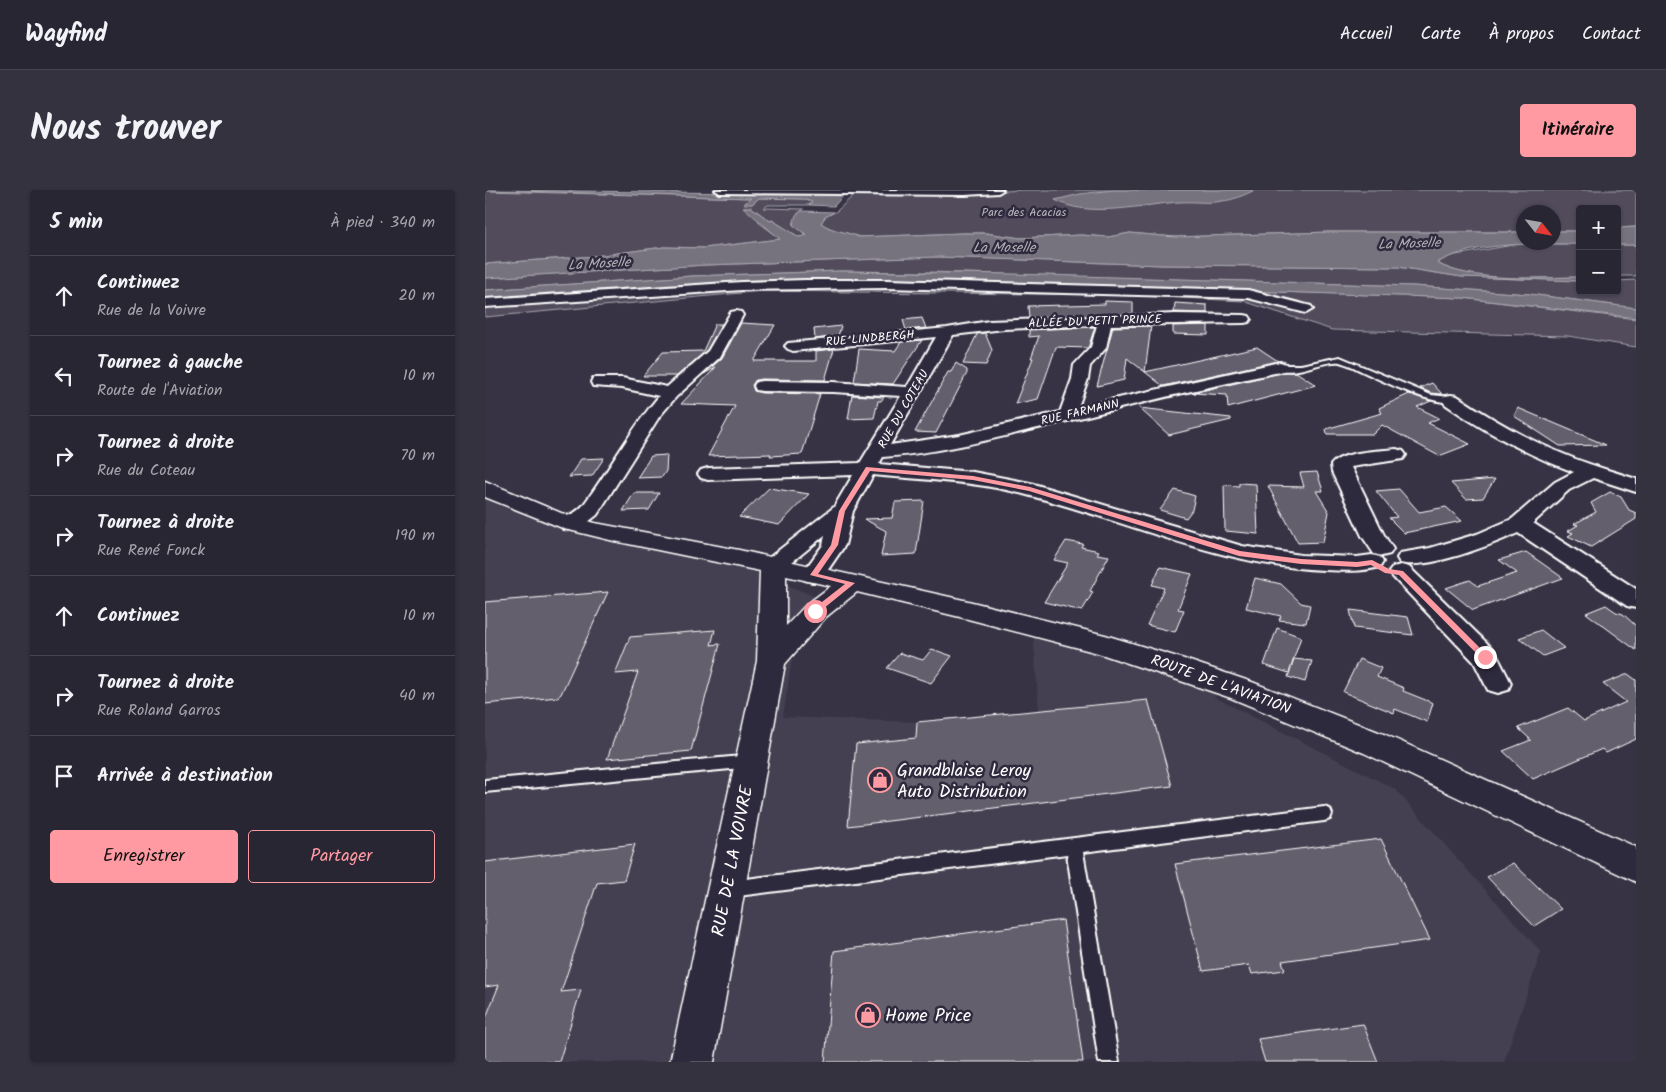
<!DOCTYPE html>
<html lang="fr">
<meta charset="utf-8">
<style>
body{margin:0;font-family:Kalam,sans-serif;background:#353240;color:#f1f3f6}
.controls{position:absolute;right:15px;top:15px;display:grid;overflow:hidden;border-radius:5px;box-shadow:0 1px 4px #0004}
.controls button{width:45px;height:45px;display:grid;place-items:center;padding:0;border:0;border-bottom:1px solid #45434f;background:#292634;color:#f1f3f6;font:25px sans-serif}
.compass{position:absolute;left:1031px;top:15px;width:45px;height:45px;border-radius:50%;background:#292634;box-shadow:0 1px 4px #0004;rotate:121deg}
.stop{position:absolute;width:15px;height:15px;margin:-11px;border:4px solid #ff9aa2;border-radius:50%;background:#fff}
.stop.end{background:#ff9aa2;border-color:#fff;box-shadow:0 1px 5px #0008}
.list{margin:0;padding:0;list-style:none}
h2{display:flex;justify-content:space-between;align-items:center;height:65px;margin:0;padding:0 20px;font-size:21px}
h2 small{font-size:16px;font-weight:400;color:#a5a5ac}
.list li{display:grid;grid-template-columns:32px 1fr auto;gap:15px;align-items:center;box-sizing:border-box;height:80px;padding:0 20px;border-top:1px solid #45434f}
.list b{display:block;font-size:19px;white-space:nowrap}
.list p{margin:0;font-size:16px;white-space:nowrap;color:#a5a5ac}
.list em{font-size:16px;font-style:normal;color:#a5a5ac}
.actions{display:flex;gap:10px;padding:15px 20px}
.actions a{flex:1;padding:11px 0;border:1px solid #ff9aa2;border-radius:5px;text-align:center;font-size:18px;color:#ff9aa2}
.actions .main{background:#ff9aa2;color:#111}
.icon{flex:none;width:28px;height:28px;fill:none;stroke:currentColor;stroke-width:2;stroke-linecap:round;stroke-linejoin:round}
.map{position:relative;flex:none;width:1151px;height:872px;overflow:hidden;border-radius:5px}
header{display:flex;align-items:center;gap:30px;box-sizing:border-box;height:70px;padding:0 25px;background:#292634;border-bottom:1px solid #45434f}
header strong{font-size:24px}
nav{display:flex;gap:28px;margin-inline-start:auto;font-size:18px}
.intro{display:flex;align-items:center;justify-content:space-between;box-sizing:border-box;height:120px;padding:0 30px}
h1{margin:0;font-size:35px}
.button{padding:12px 22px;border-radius:5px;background:#ff9aa2;color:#111;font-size:18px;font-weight:700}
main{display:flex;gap:30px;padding:0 30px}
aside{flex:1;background:#292634;border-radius:5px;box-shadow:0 1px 4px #0004}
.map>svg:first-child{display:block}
.built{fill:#444051}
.green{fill:#514c5c;stroke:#a8a6ae}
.water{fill:#76737f;stroke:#adabb2}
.building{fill:#635f6d;stroke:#fff}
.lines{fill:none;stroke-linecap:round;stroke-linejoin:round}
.lane-casing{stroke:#fff;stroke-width:4}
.street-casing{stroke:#fff;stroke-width:4}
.secondary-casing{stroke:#fff;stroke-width:3}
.lane{fill:#2f2a3d;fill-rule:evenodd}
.street{fill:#2f2a3d;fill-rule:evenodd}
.secondary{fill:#2f2a3d;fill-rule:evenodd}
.route{fill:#ff9aa2}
.labels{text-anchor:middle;stroke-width:5;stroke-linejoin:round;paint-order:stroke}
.far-park-label{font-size:12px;fill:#b9b7be;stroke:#2f2a3d}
.far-street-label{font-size:12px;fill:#fff;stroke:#2f2a3d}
.far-water-label{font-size:14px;font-style:italic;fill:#b4b2b9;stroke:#2f2a3d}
.street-label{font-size:15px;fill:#fff;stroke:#2f2a3d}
.near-poi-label{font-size:18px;fill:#fff;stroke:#2f2a3d;text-anchor:start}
.near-street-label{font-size:18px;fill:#fff;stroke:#2f2a3d}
</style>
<header>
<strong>Wayfind</strong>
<nav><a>Accueil</a><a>Carte</a><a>À propos</a><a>Contact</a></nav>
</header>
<div class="intro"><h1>Nous trouver</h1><a class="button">Itinéraire</a></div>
<main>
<aside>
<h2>5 min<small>À pied · 340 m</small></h2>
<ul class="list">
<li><svg class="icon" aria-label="ahead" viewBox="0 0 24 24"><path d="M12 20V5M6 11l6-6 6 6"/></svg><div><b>Continuez</b><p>Rue de la Voivre</p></div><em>20 m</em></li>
<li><svg class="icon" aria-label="left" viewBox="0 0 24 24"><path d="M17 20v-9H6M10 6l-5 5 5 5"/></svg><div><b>Tournez à gauche</b><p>Route de l'Aviation</p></div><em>10 m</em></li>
<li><svg class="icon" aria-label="right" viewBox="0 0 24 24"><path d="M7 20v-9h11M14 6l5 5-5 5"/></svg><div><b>Tournez à droite</b><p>Rue du Coteau</p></div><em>70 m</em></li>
<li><svg class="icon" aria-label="right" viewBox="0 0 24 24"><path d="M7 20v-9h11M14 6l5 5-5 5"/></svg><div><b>Tournez à droite</b><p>Rue René Fonck</p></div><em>190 m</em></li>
<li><svg class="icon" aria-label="ahead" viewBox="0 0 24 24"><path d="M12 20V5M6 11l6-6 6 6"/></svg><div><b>Continuez</b></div><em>10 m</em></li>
<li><svg class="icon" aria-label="right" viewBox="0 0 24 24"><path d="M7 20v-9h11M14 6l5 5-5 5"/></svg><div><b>Tournez à droite</b><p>Rue Roland Garros</p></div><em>40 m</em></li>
<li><svg class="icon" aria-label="arrive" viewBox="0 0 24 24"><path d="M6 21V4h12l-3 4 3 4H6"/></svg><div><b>Arrivée à destination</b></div></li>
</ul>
<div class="actions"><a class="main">Enregistrer</a><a>Partager</a></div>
</aside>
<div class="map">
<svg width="1151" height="872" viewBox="0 0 1151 872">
<rect width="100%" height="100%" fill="#373345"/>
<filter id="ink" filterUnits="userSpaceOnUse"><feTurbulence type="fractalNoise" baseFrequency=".02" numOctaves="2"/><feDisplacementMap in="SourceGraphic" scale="10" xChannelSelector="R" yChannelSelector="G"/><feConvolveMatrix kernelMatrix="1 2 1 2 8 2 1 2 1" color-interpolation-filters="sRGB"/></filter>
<g filter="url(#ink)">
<path class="built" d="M 0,308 L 156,354 L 271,382 L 350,415 L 307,468 L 298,527 L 432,532 L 554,521 L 548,441 L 736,496 L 729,507 L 910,599 L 1056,762 L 1019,872 L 0,872 Z"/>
<g class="green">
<path d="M 538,0 L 1151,0 L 1151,37 L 1132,38 L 1132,19 L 1095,19 L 1095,41 L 1069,41 L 1068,22 L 1038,22 L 1038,42 L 845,42 L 689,47 L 645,43 L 623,47 L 596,45 L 536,48 L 500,43 L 478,43 L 373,47 C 360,41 348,42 336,33 L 340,27 L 352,21 L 371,3 L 451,5 Z"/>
<path d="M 0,1 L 267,8 L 260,13 L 267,14 L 274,8 L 318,9 L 327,12 L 324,15 L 283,15 L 279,18 L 319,19 L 316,21 L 318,43 L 323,46 L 314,47 L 287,30 L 285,31 L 266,17 L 259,17 L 276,31 L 273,32 L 296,49 L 219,58 L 179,57 L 110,66 L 0,74 Z"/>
<path d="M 1034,54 L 1095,54 L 1095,87 C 1051,87 991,94 952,73 L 965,66 Z"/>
<rect x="1132" y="55" width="19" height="31"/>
<path d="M 454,67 L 677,75 L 913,77 L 977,87 L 1095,91 L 1095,101 L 1132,101 L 1132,91 L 1151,90 L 1151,118 L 1044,104 L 928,96 L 443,82 L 356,81 L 207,86 L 0,100 L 0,88 L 221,75 Z"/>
<path d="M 272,93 L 666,98 L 978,108 L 1151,129 L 1151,157 L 1083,146 L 847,140 L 758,111 L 636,105 L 278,101 L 0,127 L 0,111 L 199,96 Z"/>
</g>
<g class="water">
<path d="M 0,0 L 350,4 L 358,6 L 349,16 L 324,15 L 327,12 L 318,9 L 274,8 L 267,14 L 259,14 L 266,8 Z"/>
<path d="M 628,0 L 770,0 C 759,5 749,10 737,11 C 724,14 709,11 695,12 C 659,14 604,29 570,10 L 595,4 Z"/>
<path d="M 258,17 L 266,17 L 285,31 L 287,30 L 314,47 L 322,45 L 308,35 L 311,25 L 316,21 L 349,22 L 340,27 L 336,33 C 348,42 361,41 374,47 L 478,43 L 500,43 L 536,48 L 596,45 L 623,47 L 645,43 L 690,47 L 845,42 L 1038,42 L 1038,52 L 1068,52 L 1069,41 L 1095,41 L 1095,54 C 1053,54 989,51 952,73 C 984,92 1057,88 1095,87 L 1095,91 L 977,87 L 913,77 L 677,75 L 454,67 L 221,75 L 0,88 L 0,74 L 110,66 L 179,57 L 219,58 L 295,49 Z"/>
<path d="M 1151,37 L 1151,55 L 1132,55 L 1132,38 Z"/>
<path d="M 356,81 L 528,84 L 928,96 L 1044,104 L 1151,118 L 1151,128 L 978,108 L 666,98 L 272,93 L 199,96 L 0,111 L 0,100 L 207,86 Z"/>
</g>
<g class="building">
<path d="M 620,111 L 648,112 L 648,124 L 544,128 L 543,116 L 620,114 Z"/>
<path d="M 690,113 L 722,115 L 722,123 L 689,122 Z"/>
<path d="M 437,128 L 441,138 L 421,140 L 418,130 Z"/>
<path d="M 256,133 L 290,135 L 269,171 L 331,171 L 331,161 L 349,159 L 340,190 L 277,189 L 271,190 L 267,195 L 269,201 L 277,203 L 335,204 L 317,264 L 285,266 L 286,264 L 223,266 L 250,216 L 196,214 L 231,177 L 219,184 L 237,168 Z"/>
<path d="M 230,134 L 237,134 L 222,160 L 192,186 L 158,186 L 178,162 L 218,161 Z"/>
<path d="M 723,135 L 723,145 L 688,144 L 688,136 Z"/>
<path d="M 356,136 L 353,146 L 330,149 L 329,139 Z"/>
<path d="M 666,136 L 660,182 L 642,168 L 639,190 L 612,196 L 628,137 Z"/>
<path d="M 610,137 L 603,158 L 571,157 L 553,209 L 530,214 L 548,168 L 546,168 L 554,146 L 544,147 L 544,140 Z"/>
<path d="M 500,143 L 507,160 L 501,175 L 478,174 L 492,144 Z"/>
<path d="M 437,150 L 408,194 L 369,192 L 374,159 L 410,161 L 416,152 Z"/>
<path d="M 772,157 L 793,171 L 678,196 L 660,182 Z"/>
<path d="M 471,173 L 482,180 L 482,183 L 451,243 L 430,242 L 463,182 L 466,182 Z"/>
<path d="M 800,182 L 811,182 L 831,195 L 743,218 L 742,205 L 707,203 Z"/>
<path d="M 947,193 L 957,204 L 946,203 L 935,198 Z"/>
<path d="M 924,204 L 946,211 L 932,217 L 954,228 L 943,233 L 985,254 L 954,266 L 897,235 L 888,244 L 842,244 L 841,239 L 897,223 L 894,218 Z"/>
<path d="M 367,205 L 399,207 L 396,211 L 393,211 L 389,228 L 363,229 Z"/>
<path d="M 654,218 L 746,228 L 746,230 L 684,245 Z"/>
<path d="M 1033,218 L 1121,255 L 1075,256 L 1029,226 Z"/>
<path d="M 182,265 L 181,281 L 177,287 L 152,288 L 166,266 Z"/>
<path d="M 119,268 L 107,286 L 84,287 L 96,269 Z"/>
<path d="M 832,282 L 838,301 L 831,301 L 844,322 L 838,352 L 813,353 L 783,296 L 819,297 L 815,283 Z"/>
<path d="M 1010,289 L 998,308 L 981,309 L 966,293 Z"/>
<path d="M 754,293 L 771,294 L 773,344 L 740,341 L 739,295 L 754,296 Z"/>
<path d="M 284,298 L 324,304 L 294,335 L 254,327 Z"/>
<path d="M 914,299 L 934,322 L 961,317 L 977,331 L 919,343 L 904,328 L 912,327 L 891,301 Z"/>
<path d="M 690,300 L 710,306 L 707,320 L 701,328 L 675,320 Z"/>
<path d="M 1125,302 L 1136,307 L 1144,320 L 1151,323 L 1151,329 L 1106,357 L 1083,346 L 1088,343 L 1083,341 L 1093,335 L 1089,334 L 1111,322 L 1106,313 Z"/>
<path d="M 149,303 L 174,303 L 164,320 L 138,321 Z"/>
<path d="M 439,311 L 431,364 L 396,366 L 401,341 L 379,329 L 407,328 L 410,312 Z"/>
<path d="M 581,351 L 598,354 L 596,357 L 614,361 L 612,364 L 624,366 L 605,401 L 608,402 L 597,421 L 559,412 L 583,373 L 569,370 Z"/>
<path d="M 1041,362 L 1078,388 L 988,420 L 961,398 L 985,390 L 993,396 L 1032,383 L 1014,370 Z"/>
<path d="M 675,377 L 707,384 L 693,419 L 699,420 L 690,442 L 662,435 L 679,398 L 667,395 Z"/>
<path d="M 770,388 L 796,394 L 816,413 L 825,415 L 821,433 L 794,430 L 796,426 L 761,418 Z"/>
<path d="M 123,402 L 76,504 L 73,507 L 0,514 L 0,412 Z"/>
<path d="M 1121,415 L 1131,422 L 1138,424 L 1151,436 L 1151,460 L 1101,423 Z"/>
<path d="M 865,420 L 923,427 L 928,445 L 869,438 Z"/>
<path d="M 792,438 L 816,447 L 804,483 L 779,475 Z"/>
<path d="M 230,440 L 226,455 L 235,454 L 206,561 L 122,569 L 153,482 L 130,484 L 145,447 Z"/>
<path d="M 1056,440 L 1079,458 L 1058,466 L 1034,448 Z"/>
<path d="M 447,459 L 467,466 L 446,493 L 402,478 L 415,463 L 438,470 Z"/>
<path d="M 809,469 L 827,471 L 820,492 L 803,487 Z"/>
<path d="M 874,469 L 896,478 L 892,487 L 919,498 L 918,501 L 948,513 L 942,532 L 910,519 L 909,523 L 858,502 Z"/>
<path d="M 1143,484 L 1151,490 L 1151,549 L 1121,563 L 1117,559 L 1048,589 L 1018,561 L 1046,550 L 1033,538 L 1083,518 L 1099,531 L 1141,512 L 1118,494 Z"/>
<path d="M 663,510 L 687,596 L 363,636 L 371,554 L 431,548 L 432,532 Z"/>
<path d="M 896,649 L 945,750 L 797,771 L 800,780 L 767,784 L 764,775 L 718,781 L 690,674 Z"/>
<path d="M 150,654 L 139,690 L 112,693 L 76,802 L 96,800 L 74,872 L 0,872 L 0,830 L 14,795 L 0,797 L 0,672 Z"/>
<path d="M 1028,673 L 1076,719 L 1049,736 L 1002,687 Z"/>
<path d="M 578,730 L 598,872 L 340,872 L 349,761 Z"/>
<path d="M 878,834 L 893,872 L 780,872 L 773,849 Z"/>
</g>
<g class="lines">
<defs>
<g id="lane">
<path d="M 855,167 L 946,205 L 966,207 L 970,210 C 956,221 883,184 866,176 C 863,175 858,173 855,172 C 838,169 807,189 791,177 L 795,175 L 816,175 Z"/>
<path d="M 267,565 L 272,567 L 274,571 L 272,575 L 267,577 L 0,602 L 0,590 Z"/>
<path d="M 839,617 L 845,619 L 847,624 L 845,629 L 839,631 L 598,662 L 634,872 L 614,872 L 582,664 L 245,707 L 239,705 L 236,699 L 239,693 L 245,691 Z"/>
</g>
<g id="street">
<path d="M 230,0 L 518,0 L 513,3 L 480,5 L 235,3 Z"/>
<path d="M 321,90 L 402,90 L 763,100 L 826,116 L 828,119 L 821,123 L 763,108 L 402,98 L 257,100 L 0,117 L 0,109 L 257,92 Z"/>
<path d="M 251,121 L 256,122 L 258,125 L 235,167 L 191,207 L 174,227 L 112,325 L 94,339 L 86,340 L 78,339 L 75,334 C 81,325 93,323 99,314 C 125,279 145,240 174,206 L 137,198 L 108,196 L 106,192 L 108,188 L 137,188 L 182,197 L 223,161 L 246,122 Z"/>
<path d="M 690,124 L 759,125 L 764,126 L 766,129 L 764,132 L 759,133 L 626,135 L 621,158 L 605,176 L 603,189 L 593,217 L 795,172 L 801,174 L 803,177 L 801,180 L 795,182 C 718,197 642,216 566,235 C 510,248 455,263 398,267 L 394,274 L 488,282 L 545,293 L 757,356 L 816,365 L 872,367 L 887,365 L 895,367 L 898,372 L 895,377 C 876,382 858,381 839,380 C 735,376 641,330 542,305 C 492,291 439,290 388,285 L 368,321 L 360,355 L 336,390 L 328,392 L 320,390 L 316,385 L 338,355 L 340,345 L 296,381 L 288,383 L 280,381 L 277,376 L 280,371 L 349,317 L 368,285 L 223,290 L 216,288 L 213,284 L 216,280 L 223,278 L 375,273 L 416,206 L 348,202 L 277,201 L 271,200 L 269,196 L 271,192 L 277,191 L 348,192 L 422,197 L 451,147 L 308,161 L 303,159 L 300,156 L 303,153 L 462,138 L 504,131 ZM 612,135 L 606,157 L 589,175 L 587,189 L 575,222 L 474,245 L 405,255 L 468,145 L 519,139 Z"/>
<path d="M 966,205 L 972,206 C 1009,231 1047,252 1088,268 C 1109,276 1130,282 1151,289 L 1151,302 L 1108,288 L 1084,300 L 1048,333 L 1151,399 L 1151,418 L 1142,416 L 1033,343 C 1006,355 944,380 915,373 L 912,368 L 915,363 L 945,358 L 992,344 L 1027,329 L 1070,292 L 1089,282 C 1043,265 1000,242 960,214 L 957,210 L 960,206 Z"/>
<path d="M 911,259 L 918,261 L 921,265 L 918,269 L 866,277 L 899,345 L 908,359 L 905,364 L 897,366 L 889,364 L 877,346 L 847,282 L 846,275 C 856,261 895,261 911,259 Z"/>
<path d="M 916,375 L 924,377 L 1009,460 L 1026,493 L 1023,500 L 1013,503 L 1003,500 L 989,472 L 908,387 L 904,382 L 908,377 Z"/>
</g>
<path id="secondary" d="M 0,291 L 76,323 L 110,333 L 254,360 L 483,411 L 620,445 L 699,469 L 767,492 L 901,545 L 1151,657 L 1151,692 L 879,563 L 746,508 L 613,463 L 483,429 L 372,402 L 341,427 L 300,474 L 229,872 L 185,872 L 272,471 L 275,381 L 129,351 L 80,339 L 0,307 ZM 301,386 L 346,396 L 321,415 L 301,436 Z"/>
</defs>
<use href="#lane" class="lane-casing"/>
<use href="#street" class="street-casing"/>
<use href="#secondary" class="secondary-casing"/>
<use href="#lane" class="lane"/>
<use href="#street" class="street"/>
<use href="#secondary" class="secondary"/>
</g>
</g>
<path class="route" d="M 381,277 L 488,286 L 545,297 L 755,361 L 816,369 L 872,372 L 887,370 L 904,379 L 918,381 L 1004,467 L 1003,469 L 997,469 L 914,385 L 900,383 L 886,375 L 872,377 L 816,374 L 754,366 L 544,301 L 488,290 L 385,281 L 360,321 L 353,355 L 333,384 L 370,393 L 333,423 L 328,423 L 328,419 L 360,394 L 325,385 L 346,355 L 354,321 Z"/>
<defs>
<symbol id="shop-ring" viewBox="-11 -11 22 22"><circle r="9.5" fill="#2f2a3d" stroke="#ff9aa2" stroke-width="1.5"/><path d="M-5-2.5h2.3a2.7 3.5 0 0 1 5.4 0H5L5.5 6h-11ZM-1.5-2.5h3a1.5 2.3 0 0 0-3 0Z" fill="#ff9aa2"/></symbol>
</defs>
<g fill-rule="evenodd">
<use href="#shop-ring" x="381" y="576" width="28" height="28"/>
<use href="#shop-ring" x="369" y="811" width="28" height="28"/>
</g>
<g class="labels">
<g class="far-park-label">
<text x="539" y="26">Parc des Acacias</text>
</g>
<g class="far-street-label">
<text transform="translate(610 131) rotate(-2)" y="4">ALLÉE DU PETIT PRINCE</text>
<text transform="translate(385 148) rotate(-5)" y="4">RUE LINDBERGH</text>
<text transform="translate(418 219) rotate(-60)" y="4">RUE DU COTEAU</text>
<text transform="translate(595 222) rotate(-13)" y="4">RUE FARMANN</text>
</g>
<g class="far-water-label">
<text transform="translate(924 53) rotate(-2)" y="5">La Moselle</text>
<text x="519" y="62">La Moselle</text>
<text transform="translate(114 73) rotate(-3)" y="5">La Moselle</text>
</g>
<g class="street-label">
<text transform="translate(736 494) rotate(20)" y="5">ROUTE DE L'AVIATION</text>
</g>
<g class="near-poi-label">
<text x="412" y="586">Grandblaise Leroy<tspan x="412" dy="21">Auto Distribution</tspan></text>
<text x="400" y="831">Home Price</text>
</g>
<g class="near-street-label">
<text transform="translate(247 671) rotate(-79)" y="6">RUE DE LA VOIVRE</text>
</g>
</g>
</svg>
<div class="controls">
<button>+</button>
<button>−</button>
</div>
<svg class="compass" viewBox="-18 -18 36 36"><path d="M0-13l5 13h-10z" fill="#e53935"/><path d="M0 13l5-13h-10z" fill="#a5a5ac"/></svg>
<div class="stop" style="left:330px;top:421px"></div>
<div class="stop end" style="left:1000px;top:467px"></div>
</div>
</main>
